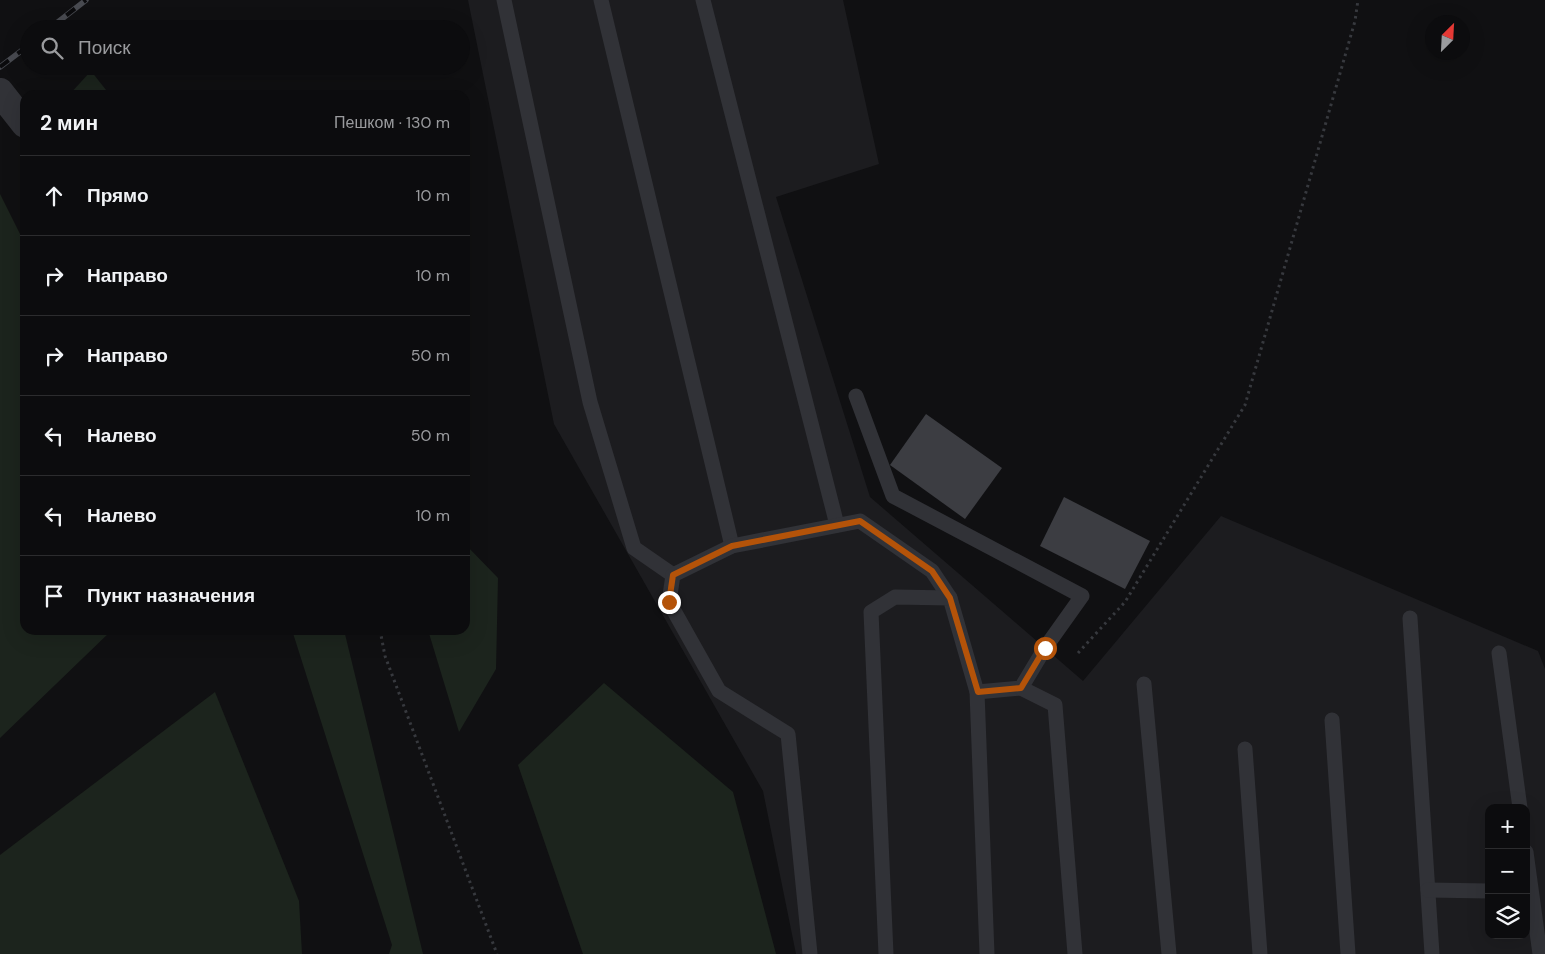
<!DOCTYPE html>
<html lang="ru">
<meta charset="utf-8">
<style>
body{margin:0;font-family:"DM Sans",sans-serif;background:#1a1a1c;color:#f1f3f6}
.controls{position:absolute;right:15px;bottom:15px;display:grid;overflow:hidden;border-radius:10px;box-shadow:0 5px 20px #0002}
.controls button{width:45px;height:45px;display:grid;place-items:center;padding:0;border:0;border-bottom:1px solid #2c2c2e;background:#0c0c0e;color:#f1f3f6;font:25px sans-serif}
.compass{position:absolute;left:1425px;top:15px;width:45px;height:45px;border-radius:50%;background:#0c0c0e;box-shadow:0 5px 20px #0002;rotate:24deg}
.stop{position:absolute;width:15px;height:15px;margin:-11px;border:4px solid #b45309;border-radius:50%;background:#fff}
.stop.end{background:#b45309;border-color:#fff;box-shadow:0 1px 5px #0008}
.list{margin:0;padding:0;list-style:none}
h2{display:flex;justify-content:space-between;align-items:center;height:65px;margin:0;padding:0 20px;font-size:21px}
h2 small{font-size:16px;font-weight:400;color:#9a9b9e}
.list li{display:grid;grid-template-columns:32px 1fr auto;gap:15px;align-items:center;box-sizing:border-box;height:80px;padding:0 20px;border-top:1px solid #2c2c2e}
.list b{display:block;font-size:19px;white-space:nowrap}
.list em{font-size:16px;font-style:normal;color:#9a9b9e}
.icon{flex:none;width:28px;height:28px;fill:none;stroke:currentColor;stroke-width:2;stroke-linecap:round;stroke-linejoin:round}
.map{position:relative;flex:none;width:1545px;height:954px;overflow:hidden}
.search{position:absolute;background:#0c0c0e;box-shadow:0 5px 20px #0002;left:20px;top:20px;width:450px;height:55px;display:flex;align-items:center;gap:12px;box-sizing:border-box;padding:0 18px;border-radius:28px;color:#9a9b9e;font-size:19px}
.panel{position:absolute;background:#0c0c0e;box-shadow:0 5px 20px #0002;left:20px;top:90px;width:450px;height:545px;border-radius:15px}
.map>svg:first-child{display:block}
.built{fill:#1c1c1f;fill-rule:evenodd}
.green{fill:#1c241d}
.building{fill:#3c3d42}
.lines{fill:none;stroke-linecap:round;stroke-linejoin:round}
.path{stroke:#37393e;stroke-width:3;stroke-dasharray:2.5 4;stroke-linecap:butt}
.service{stroke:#313237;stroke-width:15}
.minor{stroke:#313237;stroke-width:28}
.rail-casing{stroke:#484a50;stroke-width:5.5}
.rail{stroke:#0b0b0d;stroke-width:4;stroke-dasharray:11;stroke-linecap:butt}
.route{stroke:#b45309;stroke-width:6}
</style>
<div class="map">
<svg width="1545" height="954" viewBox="0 0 1545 954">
<rect width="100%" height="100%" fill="#101012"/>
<path class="built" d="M 468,0 L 843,0 L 879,164 L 776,197 L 870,497 L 1083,681 L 1221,516 L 1538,651 L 1545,669 L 1545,954 L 796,954 L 763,791 L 554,424 ZM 1489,808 L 1526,808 L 1526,935 L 1489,935 Z"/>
<g class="green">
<path d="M 91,71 L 110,95 L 69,95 Z"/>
<path d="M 0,194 L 25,244 L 25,630 L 112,630 L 0,738 Z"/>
<path d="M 465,544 L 498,578 L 496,669 L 459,732 L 428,630 L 465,630 Z"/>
<path d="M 292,630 L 344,630 L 423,954 L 389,954 L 392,945 Z"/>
<path d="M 604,683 L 733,792 L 776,954 L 583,954 L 518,765 Z"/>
<path d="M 215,692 L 299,901 L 302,954 L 0,954 L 0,855 Z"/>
</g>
<g class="building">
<path d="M 926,414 L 1002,468 L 965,519 L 890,465 Z"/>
<path d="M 1064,497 L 1150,541 L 1125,589 L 1040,546 Z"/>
</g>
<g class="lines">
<g class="path">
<path d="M 380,630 L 385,656 L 497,954"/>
<path d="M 1078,653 L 1125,602 L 1245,405 L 1355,21 L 1358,0"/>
</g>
<g class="service">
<path d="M 504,0 L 590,402 L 634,548 L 673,575"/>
<path d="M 601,0 L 732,546"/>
<path d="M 703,0 L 837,525"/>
<path d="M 856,396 L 893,496 L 1082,596 L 1045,648 L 1021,688 L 977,692"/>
<path d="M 1410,618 L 1432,954"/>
<path d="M 1499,653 L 1520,808"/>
<path d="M 1144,684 L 1169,954"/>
<path d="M 1021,688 L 1055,705 L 1075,954"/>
<path d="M 1332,720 L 1348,954"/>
<path d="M 1245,749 L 1260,954"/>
<path d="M 1526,852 L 1540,954"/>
<path d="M 1428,890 L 1489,891"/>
<path d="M 810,954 L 788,734 L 719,691 L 669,602 L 673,575 L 732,546 L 860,521 L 932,571 L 950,598"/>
<path d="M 886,954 L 871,612 L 895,597 L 950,598 L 977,692 L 987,954"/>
</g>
<path class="minor" d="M 0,92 L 25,124"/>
<defs>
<g id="rail">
<path d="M 49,29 L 86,0"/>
<path d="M 0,67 L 29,45"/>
</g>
</defs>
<use href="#rail" class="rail-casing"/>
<use href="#rail" class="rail"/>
</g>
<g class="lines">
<path class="route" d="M 669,602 L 673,575 L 732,546 L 860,521 L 932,571 L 950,598 L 978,692 L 1021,688 L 1045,648"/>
</g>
</svg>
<div class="controls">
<button>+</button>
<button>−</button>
<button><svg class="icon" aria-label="layers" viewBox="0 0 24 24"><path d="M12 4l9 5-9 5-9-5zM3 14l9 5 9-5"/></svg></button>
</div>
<svg class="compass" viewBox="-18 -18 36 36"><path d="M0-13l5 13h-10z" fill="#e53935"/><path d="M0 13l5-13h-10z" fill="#9a9b9e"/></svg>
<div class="stop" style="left:1045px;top:648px"></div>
<div class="stop end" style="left:669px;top:602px"></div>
<div class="search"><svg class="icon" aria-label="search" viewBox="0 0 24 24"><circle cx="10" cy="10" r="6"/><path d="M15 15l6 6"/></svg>Поиск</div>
<section class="panel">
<h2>2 мин<small>Пешком · 130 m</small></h2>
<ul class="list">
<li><svg class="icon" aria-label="ahead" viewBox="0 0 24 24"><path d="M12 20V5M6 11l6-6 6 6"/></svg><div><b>Прямо</b></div><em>10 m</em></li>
<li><svg class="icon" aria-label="right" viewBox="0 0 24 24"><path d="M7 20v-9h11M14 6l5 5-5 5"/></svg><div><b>Направо</b></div><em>10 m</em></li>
<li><svg class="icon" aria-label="right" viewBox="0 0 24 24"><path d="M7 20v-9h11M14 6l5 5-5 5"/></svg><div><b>Направо</b></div><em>50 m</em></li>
<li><svg class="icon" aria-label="left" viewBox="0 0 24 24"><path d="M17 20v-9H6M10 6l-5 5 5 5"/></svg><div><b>Налево</b></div><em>50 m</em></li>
<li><svg class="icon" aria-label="left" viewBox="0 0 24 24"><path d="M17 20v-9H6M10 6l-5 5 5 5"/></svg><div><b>Налево</b></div><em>10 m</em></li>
<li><svg class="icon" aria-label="arrive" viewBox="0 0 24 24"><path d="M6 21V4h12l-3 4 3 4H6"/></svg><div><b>Пункт назначения</b></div></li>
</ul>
</section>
</div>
